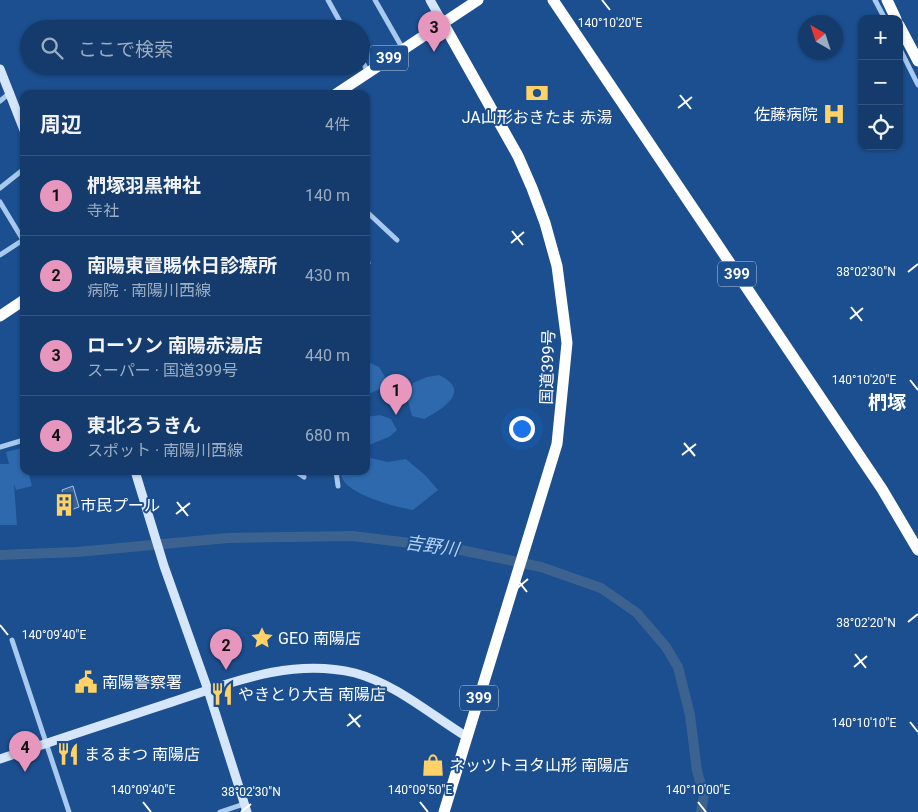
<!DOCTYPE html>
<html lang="ja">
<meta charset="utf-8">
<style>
body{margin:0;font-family:Roboto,"Noto Sans JP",sans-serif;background:#1d4271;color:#f1f3f6}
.controls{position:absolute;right:15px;top:15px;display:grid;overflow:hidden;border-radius:10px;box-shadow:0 1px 4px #0004}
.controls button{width:45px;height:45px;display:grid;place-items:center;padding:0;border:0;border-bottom:1px solid #33557e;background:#143b6b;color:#f1f3f6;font:25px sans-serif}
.compass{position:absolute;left:798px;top:15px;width:45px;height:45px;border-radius:50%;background:#143b6b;box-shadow:0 1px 4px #0004;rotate:321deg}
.you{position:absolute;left:521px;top:428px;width:18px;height:18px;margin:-12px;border:4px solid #fff;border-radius:50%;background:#1a73e8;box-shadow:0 0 0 8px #1a73e833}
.badge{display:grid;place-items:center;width:32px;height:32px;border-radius:50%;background:#e797bd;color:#111;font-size:16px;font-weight:700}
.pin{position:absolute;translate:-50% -41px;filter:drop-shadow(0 1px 2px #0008)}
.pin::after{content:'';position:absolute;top:26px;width:18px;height:15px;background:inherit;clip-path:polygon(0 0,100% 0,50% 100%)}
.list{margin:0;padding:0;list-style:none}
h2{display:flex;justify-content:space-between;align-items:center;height:65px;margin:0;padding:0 20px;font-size:21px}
h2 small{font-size:16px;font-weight:400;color:#9dadc1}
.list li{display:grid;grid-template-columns:32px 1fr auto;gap:15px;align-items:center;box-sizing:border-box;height:80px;padding:0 20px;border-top:1px solid #33557e}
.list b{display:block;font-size:19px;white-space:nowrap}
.list p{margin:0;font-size:16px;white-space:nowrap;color:#9dadc1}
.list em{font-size:16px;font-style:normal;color:#9dadc1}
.icon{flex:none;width:28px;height:28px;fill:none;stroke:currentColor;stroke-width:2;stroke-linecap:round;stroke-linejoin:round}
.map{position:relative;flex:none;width:918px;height:812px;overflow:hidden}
.search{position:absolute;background:#143b6b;box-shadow:0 1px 4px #0004;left:20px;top:20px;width:350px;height:55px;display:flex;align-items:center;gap:12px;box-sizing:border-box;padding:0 18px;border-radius:28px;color:#9dadc1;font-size:19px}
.panel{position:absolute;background:#143b6b;box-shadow:0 1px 4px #0004;left:20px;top:90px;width:350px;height:385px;border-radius:10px}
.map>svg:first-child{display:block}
.green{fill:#2e69ad}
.water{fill:#3c6290;stroke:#9cc4f0}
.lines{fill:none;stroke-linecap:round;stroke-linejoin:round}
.river{stroke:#3c6290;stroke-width:10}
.street{stroke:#a9c9ee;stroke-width:5}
.secondary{stroke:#d6e6fa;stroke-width:9}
.highway{stroke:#fff;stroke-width:11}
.ticks{fill:none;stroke:#fff;stroke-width:2}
.labels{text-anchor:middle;stroke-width:4;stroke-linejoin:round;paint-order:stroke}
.shield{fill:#1b4f8f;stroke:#bbcadd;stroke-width:1}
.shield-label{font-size:15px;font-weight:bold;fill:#fff}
.poi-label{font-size:16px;fill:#fff;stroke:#1b4f8f;text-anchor:start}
.street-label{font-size:16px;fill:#fff;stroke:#1b4f8f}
.water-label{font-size:18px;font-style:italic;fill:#b5d3f5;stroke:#1b4f8f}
.quarter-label{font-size:19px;font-weight:bold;fill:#fff;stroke:#1b4f8f}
.ticks-label{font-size:12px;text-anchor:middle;fill:#fff;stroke:#1b4f8f;stroke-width:4;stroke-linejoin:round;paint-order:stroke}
</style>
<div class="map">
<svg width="918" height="812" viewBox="0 0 918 812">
<rect width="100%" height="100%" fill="#1b4f8f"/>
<g class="green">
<path d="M 366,361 L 379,367 L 385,377 L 380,389 L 366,395 Z"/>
<path d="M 439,375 C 472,391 444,408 424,419 L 412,416 L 408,401 L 413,383 L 427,377 Z"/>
<path d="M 380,415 L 391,419 L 397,430 L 389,437 L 366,446 L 366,417 Z"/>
<path d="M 22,448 L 24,471 L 28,471 L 32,486 L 16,490 L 14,484 L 17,525 L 0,525 L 0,464 L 9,464 L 6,452 Z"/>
<path d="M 366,457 L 388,462 L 406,459 L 426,476 L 438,490 L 413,510 C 396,507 338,493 341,471 L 366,471 Z"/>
</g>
<path class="water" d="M 73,486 L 79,507 L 68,511 L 62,490 Z"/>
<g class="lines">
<path class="river" d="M 0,555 L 77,552 L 228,538 L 352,536 L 452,548 L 541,567 L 601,588 L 637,613 L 666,647 L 678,667 L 690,715 L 697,771 L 704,795 L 701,812"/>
<g class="street">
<path d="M 328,0 L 344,29"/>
<path d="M 375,0 L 403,49"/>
<path d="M 875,0 L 885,19"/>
<path d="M 899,47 L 918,85"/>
<path d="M 361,59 L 368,72"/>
<path d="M 0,101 L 11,92"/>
<path d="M 0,188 L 24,169"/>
<path d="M 0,202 L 23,240 L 0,255"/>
<path d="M 366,211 L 397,240"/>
<path d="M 366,261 L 368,263"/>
<path d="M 0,447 L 24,440"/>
<path d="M 295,471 L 304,477"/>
<path d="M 336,471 L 338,486"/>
<path d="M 12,640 L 69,812"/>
<path d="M 220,812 L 244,804"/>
</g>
<g class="secondary">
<path d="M 430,0 L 443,23"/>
<path d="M 0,69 L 24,130"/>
<path d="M 135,471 L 164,566 L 208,690 L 247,812"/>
<path d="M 0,759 C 55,740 111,722 166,704 C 228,684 289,657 355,673 C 396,684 431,715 467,737"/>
</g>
<g class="highway">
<path d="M 553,0 L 882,489 L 918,550"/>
<path d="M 887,0 L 896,19"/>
<path d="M 443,23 L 518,156 L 532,188 L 545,223 L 557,266 L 567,343 L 557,444 L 444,812"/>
<path d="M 899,25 L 918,61"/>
<path d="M 336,94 L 478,0"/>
<path d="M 0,316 L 24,300"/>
</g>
</g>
<path class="ticks" d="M 602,0 L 610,10M 680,95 L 691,109M 678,108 L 692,97M 512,231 L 523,245M 511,243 L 524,232M 908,272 L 918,264M 851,307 L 862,321M 850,319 L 863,308M 910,380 L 918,390M 684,443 L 695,456M 682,455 L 696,444M 177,502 L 188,516M 176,514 L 190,503M 516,578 L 527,592M 515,590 L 528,579M 908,622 L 918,614M 0,625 L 8,635M 855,654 L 866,668M 854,667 L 867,656M 349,714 L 360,727M 910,722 L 918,732M 347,726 L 361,715M 143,802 L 151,812M 420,802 L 428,812M 698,802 L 706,812M 241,812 L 251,804"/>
<defs>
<symbol id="bank-bare" viewBox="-9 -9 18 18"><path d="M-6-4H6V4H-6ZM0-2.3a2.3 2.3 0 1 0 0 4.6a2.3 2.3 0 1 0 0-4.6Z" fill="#ffd166" stroke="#1b4f8f" stroke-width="2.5" paint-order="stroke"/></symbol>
<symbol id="hospital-bare" viewBox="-9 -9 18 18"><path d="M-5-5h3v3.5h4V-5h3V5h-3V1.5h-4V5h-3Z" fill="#ffd166" stroke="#1b4f8f" stroke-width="2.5" paint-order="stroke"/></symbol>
<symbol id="building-bare" viewBox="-9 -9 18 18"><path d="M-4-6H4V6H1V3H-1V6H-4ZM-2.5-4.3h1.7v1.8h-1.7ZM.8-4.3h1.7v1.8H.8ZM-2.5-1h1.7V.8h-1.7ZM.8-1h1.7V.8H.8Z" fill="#ffd166" stroke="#1b4f8f" stroke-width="2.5" paint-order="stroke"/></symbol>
<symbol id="sight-bare" viewBox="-9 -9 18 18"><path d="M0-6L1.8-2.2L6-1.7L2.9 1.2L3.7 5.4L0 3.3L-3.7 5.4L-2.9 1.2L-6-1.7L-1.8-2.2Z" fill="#ffd166" stroke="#1b4f8f" stroke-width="2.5" paint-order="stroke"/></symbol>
<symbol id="civic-bare" viewBox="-9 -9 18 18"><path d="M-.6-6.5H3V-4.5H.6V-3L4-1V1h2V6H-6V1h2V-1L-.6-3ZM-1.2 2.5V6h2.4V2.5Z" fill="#ffd166" stroke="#1b4f8f" stroke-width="2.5" paint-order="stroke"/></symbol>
<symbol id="restaurant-bare" viewBox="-9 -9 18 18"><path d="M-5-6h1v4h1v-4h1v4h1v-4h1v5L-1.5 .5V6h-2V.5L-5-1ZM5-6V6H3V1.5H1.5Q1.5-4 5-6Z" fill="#ffd166" stroke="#1b4f8f" stroke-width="2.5" paint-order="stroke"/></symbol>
<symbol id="shop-bare" viewBox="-9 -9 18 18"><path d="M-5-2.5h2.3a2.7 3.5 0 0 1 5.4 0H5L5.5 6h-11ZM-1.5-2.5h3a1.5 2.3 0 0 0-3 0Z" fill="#ffd166" stroke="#1b4f8f" stroke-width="2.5" paint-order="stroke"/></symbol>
</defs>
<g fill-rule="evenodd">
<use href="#bank-bare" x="521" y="77" width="32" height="32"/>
<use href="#hospital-bare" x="818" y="98" width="32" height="32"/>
<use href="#building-bare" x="48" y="489" width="32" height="32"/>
<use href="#sight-bare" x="246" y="622" width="32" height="32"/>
<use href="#civic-bare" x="70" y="666" width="32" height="32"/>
<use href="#restaurant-bare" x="206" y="678" width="32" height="32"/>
<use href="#restaurant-bare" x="52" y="738" width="32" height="32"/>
<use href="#shop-bare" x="417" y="749" width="32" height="32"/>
</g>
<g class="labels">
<g class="shield">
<rect x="370" y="45.5" width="38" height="25" rx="4"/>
<rect x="718" y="261.5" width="38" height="25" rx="4"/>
<rect x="460" y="685.5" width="38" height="25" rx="4"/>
</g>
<g class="shield-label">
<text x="389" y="63">399</text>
<text x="737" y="279">399</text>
<text x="479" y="703">399</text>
</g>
<g class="poi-label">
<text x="818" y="120" text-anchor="end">佐藤病院</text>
<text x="537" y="123" text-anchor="middle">JA山形おきたま 赤湯</text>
<text x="80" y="511">市民プール</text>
<text x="278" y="644">GEO 南陽店</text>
<text x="102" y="688">南陽警察署</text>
<text x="238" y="700">やきとり大吉 南陽店</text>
<text x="84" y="760">まるまつ 南陽店</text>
<text x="449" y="771">ネッツトヨタ山形 南陽店</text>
</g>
<g class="street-label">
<text transform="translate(547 367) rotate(-88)" y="6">国道399号</text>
</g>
<g class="water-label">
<text transform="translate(432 546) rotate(8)" y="6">吉野川</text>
</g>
<g class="quarter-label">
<text x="887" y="409">椚塚</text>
</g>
</g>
<g class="ticks-label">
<text x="610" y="27">140°10'20"E</text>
<text x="866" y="276">38°02'30"N</text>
<text x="864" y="384">140°10'20"E</text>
<text x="866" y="627">38°02'20"N</text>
<text x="54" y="639">140°09'40"E</text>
<text x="864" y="727">140°10'10"E</text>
<text x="143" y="794">140°09'40"E</text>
<text x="420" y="794">140°09'50"E</text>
<text x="698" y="794">140°10'00"E</text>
<text x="251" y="796">38°02'30"N</text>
</g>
</svg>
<div class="controls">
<button>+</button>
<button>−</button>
<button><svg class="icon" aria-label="locate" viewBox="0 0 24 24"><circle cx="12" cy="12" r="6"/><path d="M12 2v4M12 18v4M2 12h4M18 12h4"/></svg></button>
</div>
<svg class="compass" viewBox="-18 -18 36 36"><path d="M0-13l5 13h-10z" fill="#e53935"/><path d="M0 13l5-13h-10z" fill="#9dadc1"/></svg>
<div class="you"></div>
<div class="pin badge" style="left:396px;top:415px">1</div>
<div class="pin badge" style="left:226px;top:670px">2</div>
<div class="pin badge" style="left:434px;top:52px">3</div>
<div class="pin badge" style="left:25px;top:772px">4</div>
<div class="search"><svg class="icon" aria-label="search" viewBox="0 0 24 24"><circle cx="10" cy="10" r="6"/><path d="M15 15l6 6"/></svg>ここで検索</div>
<section class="panel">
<h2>周辺<small>4件</small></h2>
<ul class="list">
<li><span class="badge">1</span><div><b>椚塚羽黒神社</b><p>寺社</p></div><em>140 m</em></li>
<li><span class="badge">2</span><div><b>南陽東置賜休日診療所</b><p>病院 · 南陽川西線</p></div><em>430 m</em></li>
<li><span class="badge">3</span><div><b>ローソン 南陽赤湯店</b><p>スーパー · 国道399号</p></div><em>440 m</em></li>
<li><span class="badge">4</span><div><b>東北ろうきん</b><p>スポット · 南陽川西線</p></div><em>680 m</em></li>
</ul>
</section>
</div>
